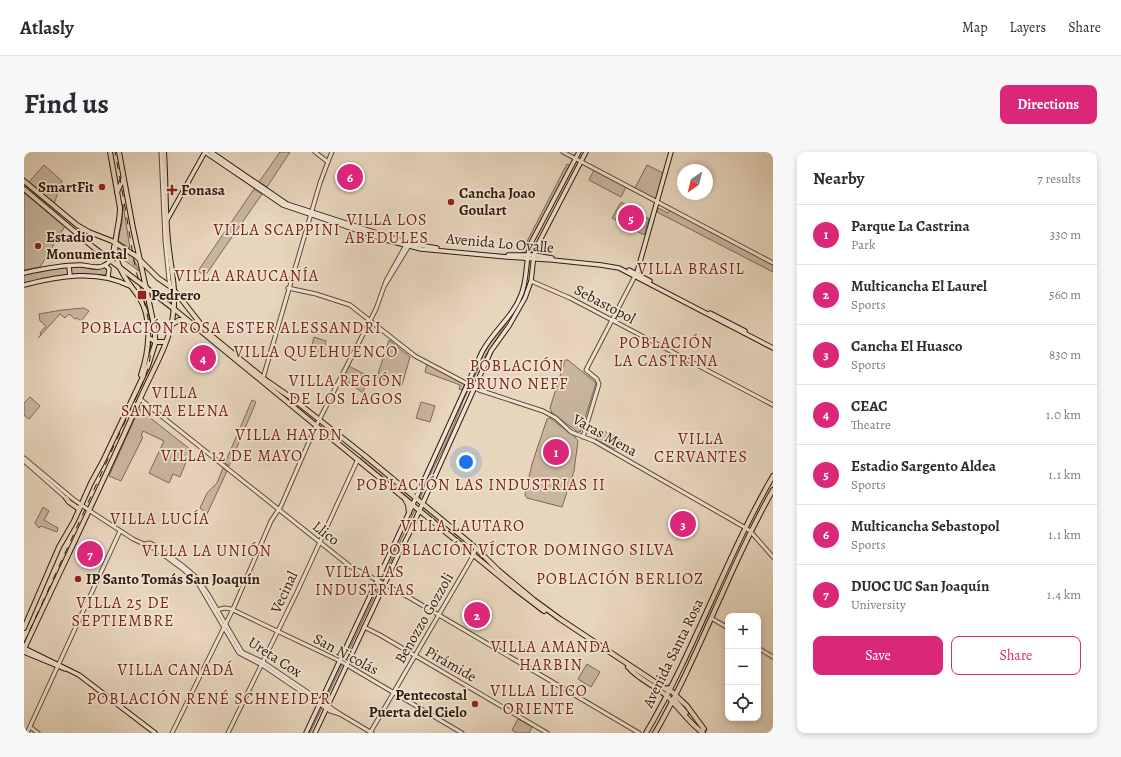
<!DOCTYPE html>
<meta charset="utf-8">
<style>
body{margin:0;font-family:Alegreya,serif;background:#f7f7f7;color:#2b2b33}
.controls{position:absolute;right:12px;bottom:12px;display:grid;overflow:hidden;border-radius:8px;box-shadow:0 2px 6px #0003}
.controls button{width:36px;height:36px;display:grid;place-items:center;padding:0;border:0;border-bottom:1px solid #e1e1e2;background:#fff;color:#2b2b33;font:20px sans-serif}
.compass{position:absolute;left:653px;top:12px;width:36px;height:36px;border-radius:50%;background:#fff;box-shadow:0 2px 6px #0003;rotate:215deg}
.you{position:absolute;left:442px;top:310px;width:14px;height:14px;margin:-10px;border:3px solid #fff;border-radius:50%;background:#1a73e8;box-shadow:0 0 0 6px #1a73e833}
.badge{display:grid;place-items:center;width:26px;height:26px;border-radius:50%;background:#db2777;color:#fff;font-size:13px;font-weight:700}
.pin{position:absolute;translate:-50% -50%;border:2px solid #fff;box-shadow:0 1px 4px #0006}
.list{margin:0;padding:0;list-style:none}
h2{display:flex;justify-content:space-between;align-items:center;height:52px;margin:0;padding:0 16px;font-size:17px}
h2 small{font-size:13px;font-weight:400;color:#7c7c81}
.list li{display:grid;grid-template-columns:26px 1fr auto;gap:12px;align-items:center;box-sizing:border-box;height:60px;padding:0 16px;border-top:1px solid #e1e1e2}
.list b{display:block;font-size:15px;white-space:nowrap}
.list p{margin:0;font-size:13px;white-space:nowrap;color:#7c7c81}
.list em{font-size:13px;font-style:normal;color:#7c7c81}
.actions{display:flex;gap:8px;padding:12px 16px}
.actions a{flex:1;padding:9px 0;border:1px solid #db2777;border-radius:8px;text-align:center;font-size:14px;color:#db2777}
.actions .main{background:#db2777;color:#fff}
.icon{flex:none;width:22px;height:22px;fill:none;stroke:currentColor;stroke-width:2;stroke-linecap:round;stroke-linejoin:round}
.map{position:relative;flex:none;width:749px;height:581px;overflow:hidden;border-radius:8px}
header{display:flex;align-items:center;gap:24px;box-sizing:border-box;height:56px;padding:0 20px;background:#fff;border-bottom:1px solid #e1e1e2}
header strong{font-size:19px}
nav{display:flex;gap:22px;margin-inline-start:auto;font-size:14px}
.intro{display:flex;align-items:center;justify-content:space-between;box-sizing:border-box;height:96px;padding:0 24px}
h1{margin:0;font-size:28px}
.button{padding:10px 18px;border-radius:8px;background:#db2777;color:#fff;font-size:14px;font-weight:700}
main{display:flex;gap:24px;padding:0 24px}
aside{flex:1;background:#fff;border-radius:8px;box-shadow:0 2px 6px #0003}
.map>svg:first-child{display:block}
.green{fill:#c8b59e;stroke:#7c6856}
.lines{fill:none;stroke-linecap:round;stroke-linejoin:round}
.tertiary-casing{stroke:#5d4a39;stroke-width:5}
.secondary-casing{stroke:#2f1b0d;stroke-width:5.5}
.primary-casing{stroke:#2f1b0d;stroke-width:6}
.tertiary{stroke:#efe4d3;stroke-width:3}
.secondary{stroke:#efe4d3;stroke-width:3.5}
.primary{stroke:#e7d5bc;stroke-width:4}
.rail{stroke:#2f1b0d;stroke-width:1;stroke-dasharray:7 7;stroke-linecap:butt}
.poi-dot{fill:#8f2418;stroke:#efe4d3;stroke-width:1.5}
.labels{text-anchor:middle;stroke-width:3.5;stroke-linejoin:round;paint-order:stroke}
.poi-label{font-size:15px;font-weight:bold;fill:#2f1b0d;stroke:#efe4d3;text-anchor:start}
.street-label{font-size:15px;fill:#2f1b0d;stroke:#efe4d3}
.neighbourhood-label{font-size:16px;letter-spacing:1px;fill:#7a1f14;stroke:#efe4d3}
</style>
<header>
<strong>Atlasly</strong>
<nav><a>Map</a><a>Layers</a><a>Share</a></nav>
</header>
<div class="intro"><h1>Find us</h1><a class="button">Directions</a></div>
<main>
<div class="map">
<svg width="749" height="581" viewBox="0 0 749 581">
<rect width="100%" height="100%" fill="#e7d5bc"/>
<filter id="stains"><feTurbulence type="fractalNoise" baseFrequency=".005" numOctaves="4"/><feColorMatrix values="0 0 0 0 .2 0 0 0 0 .09 0 0 0 0 .02 0 0 0 .5 -.17"/></filter>
<radialGradient id="worn" r=".72"><stop offset=".6" stop-color="#630" stop-opacity="0"/><stop offset="1" stop-color="#630" stop-opacity=".3"/></radialGradient>
<g class="green">
<path d="M 256,0 L 266,0 L 243,35 L 235,30 Z"/>
<path d="M 543,12 L 547,14 L 503,100 L 497,101 Z"/>
<path d="M 20,13 L 38,29 L 30,52 L 5,30 Z"/>
<path d="M 623,13 L 639,21 L 632,47 L 630,47 L 611,36 Z"/>
<path d="M 570,18 L 602,35 L 597,45 L 565,28 Z"/>
<path d="M 230,37 L 238,42 L 183,121 L 180,123 L 174,119 Z"/>
<path d="M 0,40 L 41,74 L 16,115 L 0,118 Z"/>
<path d="M 597,50 L 625,67 L 620,83 L 588,66 Z"/>
<path d="M 99,52 L 106,96 L 94,89 L 98,70 Z"/>
<path d="M 634,56 L 644,61 L 646,58 L 749,113 L 749,120 L 633,60 Z"/>
<path d="M 93,95 L 109,105 L 115,119 L 93,103 Z"/>
<path d="M 52,114 L 80,115 L 84,117 L 83,123 L 59,122 L 0,132 L 0,122 L 25,117 Z"/>
<path d="M 60,156 L 65,159 L 57,169 L 53,166 L 51,167 L 45,162 L 41,166 L 36,162 L 14,186 L 17,183 L 16,181 L 22,174 L 16,169 L 15,162 L 38,158 Z"/>
<path d="M 487,164 L 457,211 L 439,249 L 426,283 L 401,333 L 396,347 L 393,345 L 462,193 Z"/>
<path d="M 290,185 L 302,189 L 297,207 L 286,200 Z"/>
<path d="M 365,188 L 386,205 L 378,233 L 353,225 Z"/>
<path d="M 541,208 L 544,208 L 572,231 L 557,279 L 554,280 L 528,261 L 526,256 Z"/>
<path d="M 403,212 L 441,233 L 438,238 L 435,237 L 436,233 L 401,220 Z"/>
<path d="M 325,214 L 344,224 L 339,241 L 319,226 Z"/>
<path d="M 6,245 L 16,254 L 5,267 L 0,263 L 0,251 Z"/>
<path d="M 228,248 L 232,250 L 205,314 L 201,311 Z"/>
<path d="M 397,250 L 411,254 L 406,270 L 392,266 Z"/>
<path d="M 115,257 L 167,298 L 156,325 L 149,322 L 145,331 L 125,321 L 140,289 L 119,279 L 117,284 L 119,285 L 97,329 L 85,324 Z"/>
<path d="M 526,266 L 551,285 L 554,289 L 550,319 L 538,355 L 503,346 L 501,343 L 508,312 L 523,267 Z"/>
<path d="M 576,277 L 594,286 L 596,288 L 591,297 L 572,288 Z"/>
<path d="M 339,304 L 390,346 L 388,349 L 337,307 Z"/>
<path d="M 199,316 L 203,319 L 183,362 L 176,356 L 183,341 L 193,331 Z"/>
<path d="M 399,354 L 450,396 L 448,399 L 397,357 Z"/>
<path d="M 19,355 L 25,359 L 20,368 L 34,376 L 33,380 L 17,374 L 15,376 L 11,371 Z"/>
<path d="M 388,355 L 391,358 L 286,581 L 283,581 Z"/>
<path d="M 651,360 L 672,370 L 666,384 L 645,374 Z"/>
<path d="M 563,512 L 576,520 L 567,535 L 554,527 Z"/>
<path d="M 494,567 L 508,575 L 505,581 L 493,581 L 488,578 Z"/>
</g>
<g class="lines">
<defs>
<g id="tertiary">
<path d="M 137,0 L 141,88 L 145,128 L 149,149"/>
<path d="M 291,0 L 304,10"/>
<path d="M 539,0 L 749,111"/>
<path d="M 507,129 L 546,146 L 749,253"/>
<path d="M 361,133 L 386,92"/>
<path d="M 264,136 L 292,142 L 326,153 L 391,204 L 455,238 L 519,259 L 532,266 L 547,280 L 570,289 L 720,375 L 726,379 L 749,405"/>
<path d="M 239,226 L 296,31 L 305,7 L 308,0"/>
<path d="M 116,247 L 327,415 L 353,428 L 386,446 L 615,581"/>
<path d="M 559,285 L 575,232 L 573,227 L 562,218 L 611,124"/>
<path d="M 0,306 L 49,347 L 66,359 L 109,387 L 133,398 L 160,418 L 175,433 L 215,501 L 238,513 L 306,559 L 316,562"/>
<path d="M 0,309 L 43,347"/>
<path d="M 121,392 L 126,391 L 132,394 L 159,414 L 173,426 L 184,442 L 218,500 L 239,510 L 316,562 L 348,581"/>
<path d="M 192,458 L 201,456 L 207,457 L 316,509 L 438,581"/>
<path d="M 687,466 L 704,476"/>
<path d="M 340,475 L 356,483 L 523,581"/>
<path d="M 734,496 L 749,505"/>
<path d="M 6,575 L 14,581"/>
<path d="M 3,581 L 96,379"/>
<path d="M 148,581 L 210,455 L 247,369 L 257,354 L 291,276 L 352,157 L 362,129 L 383,91"/>
<path d="M 204,581 L 273,440 L 334,307"/>
<path d="M 346,581 L 449,404 L 452,396"/>
</g>
<g id="secondary">
<path d="M 181,0 L 259,53 L 362,88 L 397,97 L 483,105 L 528,108 L 577,113 L 595,116 L 749,196"/>
<path d="M 187,0 L 263,52 L 384,91 L 413,96"/>
<path d="M 143,68 L 181,0"/>
<path d="M 484,103 L 510,103 L 528,106"/>
<path d="M 81,113 L 85,117 L 84,125"/>
<path d="M 45,114 L 46,124"/>
<path d="M 605,118 L 626,129"/>
<path d="M 0,121 C 18,117 38,113 56,113 C 64,113 74,118 81,113 C 89,109 89,101 90,94"/>
<path d="M 612,124 L 647,0"/>
<path d="M 0,133 C 35,124 73,117 106,134"/>
<path d="M 686,161 L 721,179"/>
<path d="M 0,496 L 55,523 L 131,581"/>
<path d="M 0,500 L 41,517"/>
<path d="M 282,581 L 396,337 L 458,200 C 469,179 489,165 497,143 C 504,127 501,108 507,91 L 555,0"/>
<path d="M 291,581 L 375,401 L 384,384 L 467,199 L 485,174 L 501,146 L 507,129 L 510,103 L 514,92 L 562,0"/>
</g>
<g id="primary">
<path d="M 86,0 L 96,56 C 96,77 87,87 94,111 C 98,124 107,134 115,145 C 129,167 125,200 117,223"/>
<path d="M 0,29 L 53,73 L 65,80 L 88,89 L 112,104 L 134,126 L 147,135 L 154,143 L 183,180 L 243,229 L 269,247 L 340,303 L 452,396 L 474,418 L 510,448 L 536,467 L 643,538"/>
<path d="M 0,37 L 69,95 L 150,157 L 491,437 L 520,459"/>
<path d="M 93,40 L 99,27"/>
<path d="M 147,173 L 155,168 L 163,168"/>
<path d="M 125,186 L 132,190 L 141,190"/>
<path d="M 385,340 L 390,340 L 396,337"/>
<path d="M 42,346 L 45,350 L 55,357"/>
<path d="M 381,347 L 384,353 L 385,361"/>
<path d="M 0,476 L 35,395 L 50,369 L 67,331 L 79,309 L 124,214 L 131,192 L 131,178 L 109,76 L 95,0"/>
<path d="M 0,497 C 39,413 79,331 116,247 C 127,221 146,191 149,163 C 153,137 146,113 144,88 C 141,59 142,29 140,0"/>
<path d="M 604,515 C 615,528 632,534 644,545 C 656,557 665,571 679,581"/>
<path d="M 644,536 L 663,554 L 680,577"/>
<path d="M 651,548 L 662,561"/>
<path d="M 622,581 C 671,498 701,407 749,324"/>
<path d="M 631,581 C 676,503 704,417 749,338"/>
</g>
</defs>
<use href="#tertiary" class="tertiary-casing"/>
<use href="#secondary" class="secondary-casing"/>
<use href="#primary" class="primary-casing"/>
<use href="#tertiary" class="tertiary"/>
<use href="#secondary" class="secondary"/>
<use href="#primary" class="primary"/>
<path class="rail" d="M 0,491 L 120,228 C 137,188 118,149 110,109 C 104,73 98,36 91,0"/>
</g>
<g class="poi-dot">
<circle cx="78" cy="35" r="4"/>
<path d="M146 32h4v4h4v4h-4v4h-4v-4h-4v-4h4z"/>
<circle cx="427" cy="50" r="4"/>
<circle cx="14" cy="94" r="4"/>
<rect x="113" y="138" width="10" height="10" rx="2"/>
<circle cx="54" cy="427" r="4"/>
<circle cx="451" cy="552" r="4"/>
</g>
<g class="labels">
<g class="poi-label">
<text x="70" y="40" text-anchor="end">SmartFit</text>
<text x="157" y="43">Fonasa</text>
<text x="435" y="46">Cancha Joao<tspan x="435" dy="17">Goulart</tspan></text>
<text x="22" y="90">Estadio<tspan x="22" dy="17">Monumental</tspan></text>
<text x="127" y="148">Pedrero</text>
<text x="62" y="432">IP Santo Tomás San Joaquín</text>
<text x="443" y="548" text-anchor="end">Pentecostal<tspan x="443" dy="17">Puerta del Cielo</tspan></text>
</g>
<g class="street-label">
<text transform="translate(476 91) rotate(5)" y="5">Avenida Lo Ovalle</text>
<text transform="translate(581 152) rotate(28)" y="5">Sebastopol</text>
<text transform="translate(581 283) rotate(29)" y="5">Varas Mena</text>
<text transform="translate(302 381) rotate(38)" y="5">Llico</text>
<text transform="translate(260 440) rotate(-65)" y="5">Vecinal</text>
<text transform="translate(400 466) rotate(-60)" y="5">Benozzo Gozzoli</text>
<text transform="translate(649 501) rotate(-64)" y="5">Avenida Santa Rosa</text>
<text transform="translate(322 502) rotate(28)" y="5">San Nicolás</text>
<text transform="translate(251 505) rotate(33)" y="5">Ureta Cox</text>
<text transform="translate(427 512) rotate(30)" y="5">Pirámide</text>
</g>
<g class="neighbourhood-label">
<text x="363" y="73">VILLA LOS<tspan x="363" dy="18">ABEDULES</tspan></text>
<text x="253" y="83">VILLA SCAPPINI</text>
<text x="667" y="122">VILLA BRASIL</text>
<text x="223" y="129">VILLA ARAUCANÍA</text>
<text x="207" y="181">POBLACIÓN ROSA ESTER ALESSANDRI</text>
<text x="642" y="196">POBLACIÓN<tspan x="642" dy="18">LA CASTRINA</tspan></text>
<text x="292" y="205">VILLA QUELHUENCO</text>
<text x="493" y="219">POBLACIÓN<tspan x="493" dy="18">BRUNO NEFF</tspan></text>
<text x="322" y="234">VILLA REGIÓN<tspan x="322" dy="18">DE LOS LAGOS</tspan></text>
<text x="151" y="246">VILLA<tspan x="151" dy="18">SANTA ELENA</tspan></text>
<text x="265" y="288">VILLA HAYDN</text>
<text x="677" y="292">VILLA<tspan x="677" dy="18">CERVANTES</tspan></text>
<text x="208" y="309">VILLA 12 DE MAYO</text>
<text x="457" y="338">POBLACIÓN LAS INDUSTRIAS II</text>
<text x="136" y="372">VILLA LUCÍA</text>
<text x="439" y="379">VILLA LAUTARO</text>
<text x="503" y="403">POBLACIÓN VÍCTOR DOMINGO SILVA</text>
<text x="183" y="404">VILLA LA UNIÓN</text>
<text x="341" y="425">VILLA LAS<tspan x="341" dy="18">INDUSTRIAS</tspan></text>
<text x="596" y="432">POBLACIÓN BERLIOZ</text>
<text x="99" y="456">VILLA 25 DE<tspan x="99" dy="18">SEPTIEMBRE</tspan></text>
<text x="527" y="500">VILLA AMANDA<tspan x="527" dy="18">HARBIN</tspan></text>
<text x="152" y="523">VILLA CANADÁ</text>
<text x="515" y="544">VILLA LLICO<tspan x="515" dy="18">ORIENTE</tspan></text>
<text x="185" y="552">POBLACIÓN RENÉ SCHNEIDER</text>
</g>
</g>
<rect width="100%" height="100%" filter="url(#stains)"/>
<rect width="100%" height="100%" fill="url(#worn)"/>
</svg>
<div class="controls">
<button>+</button>
<button>−</button>
<button><svg class="icon" aria-label="locate" viewBox="0 0 24 24"><circle cx="12" cy="12" r="6"/><path d="M12 2v4M12 18v4M2 12h4M18 12h4"/></svg></button>
</div>
<svg class="compass" viewBox="-18 -18 36 36"><path d="M0-13l5 13h-10z" fill="#e53935"/><path d="M0 13l5-13h-10z" fill="#7c7c81"/></svg>
<div class="you"></div>
<div class="pin badge" style="left:532px;top:300px">1</div>
<div class="pin badge" style="left:453px;top:463px">2</div>
<div class="pin badge" style="left:659px;top:372px">3</div>
<div class="pin badge" style="left:179px;top:206px">4</div>
<div class="pin badge" style="left:607px;top:66px">5</div>
<div class="pin badge" style="left:326px;top:25px">6</div>
<div class="pin badge" style="left:66px;top:402px">7</div>
</div>
<aside>
<h2>Nearby<small>7 results</small></h2>
<ul class="list">
<li><span class="badge">1</span><div><b>Parque La Castrina</b><p>Park</p></div><em>330 m</em></li>
<li><span class="badge">2</span><div><b>Multicancha El Laurel</b><p>Sports</p></div><em>560 m</em></li>
<li><span class="badge">3</span><div><b>Cancha El Huasco</b><p>Sports</p></div><em>830 m</em></li>
<li><span class="badge">4</span><div><b>CEAC</b><p>Theatre</p></div><em>1.0 km</em></li>
<li><span class="badge">5</span><div><b>Estadio Sargento Aldea</b><p>Sports</p></div><em>1.1 km</em></li>
<li><span class="badge">6</span><div><b>Multicancha Sebastopol</b><p>Sports</p></div><em>1.1 km</em></li>
<li><span class="badge">7</span><div><b>DUOC UC San Joaquín</b><p>University</p></div><em>1.4 km</em></li>
</ul>
<div class="actions"><a class="main">Save</a><a>Share</a></div>
</aside>
</main>
